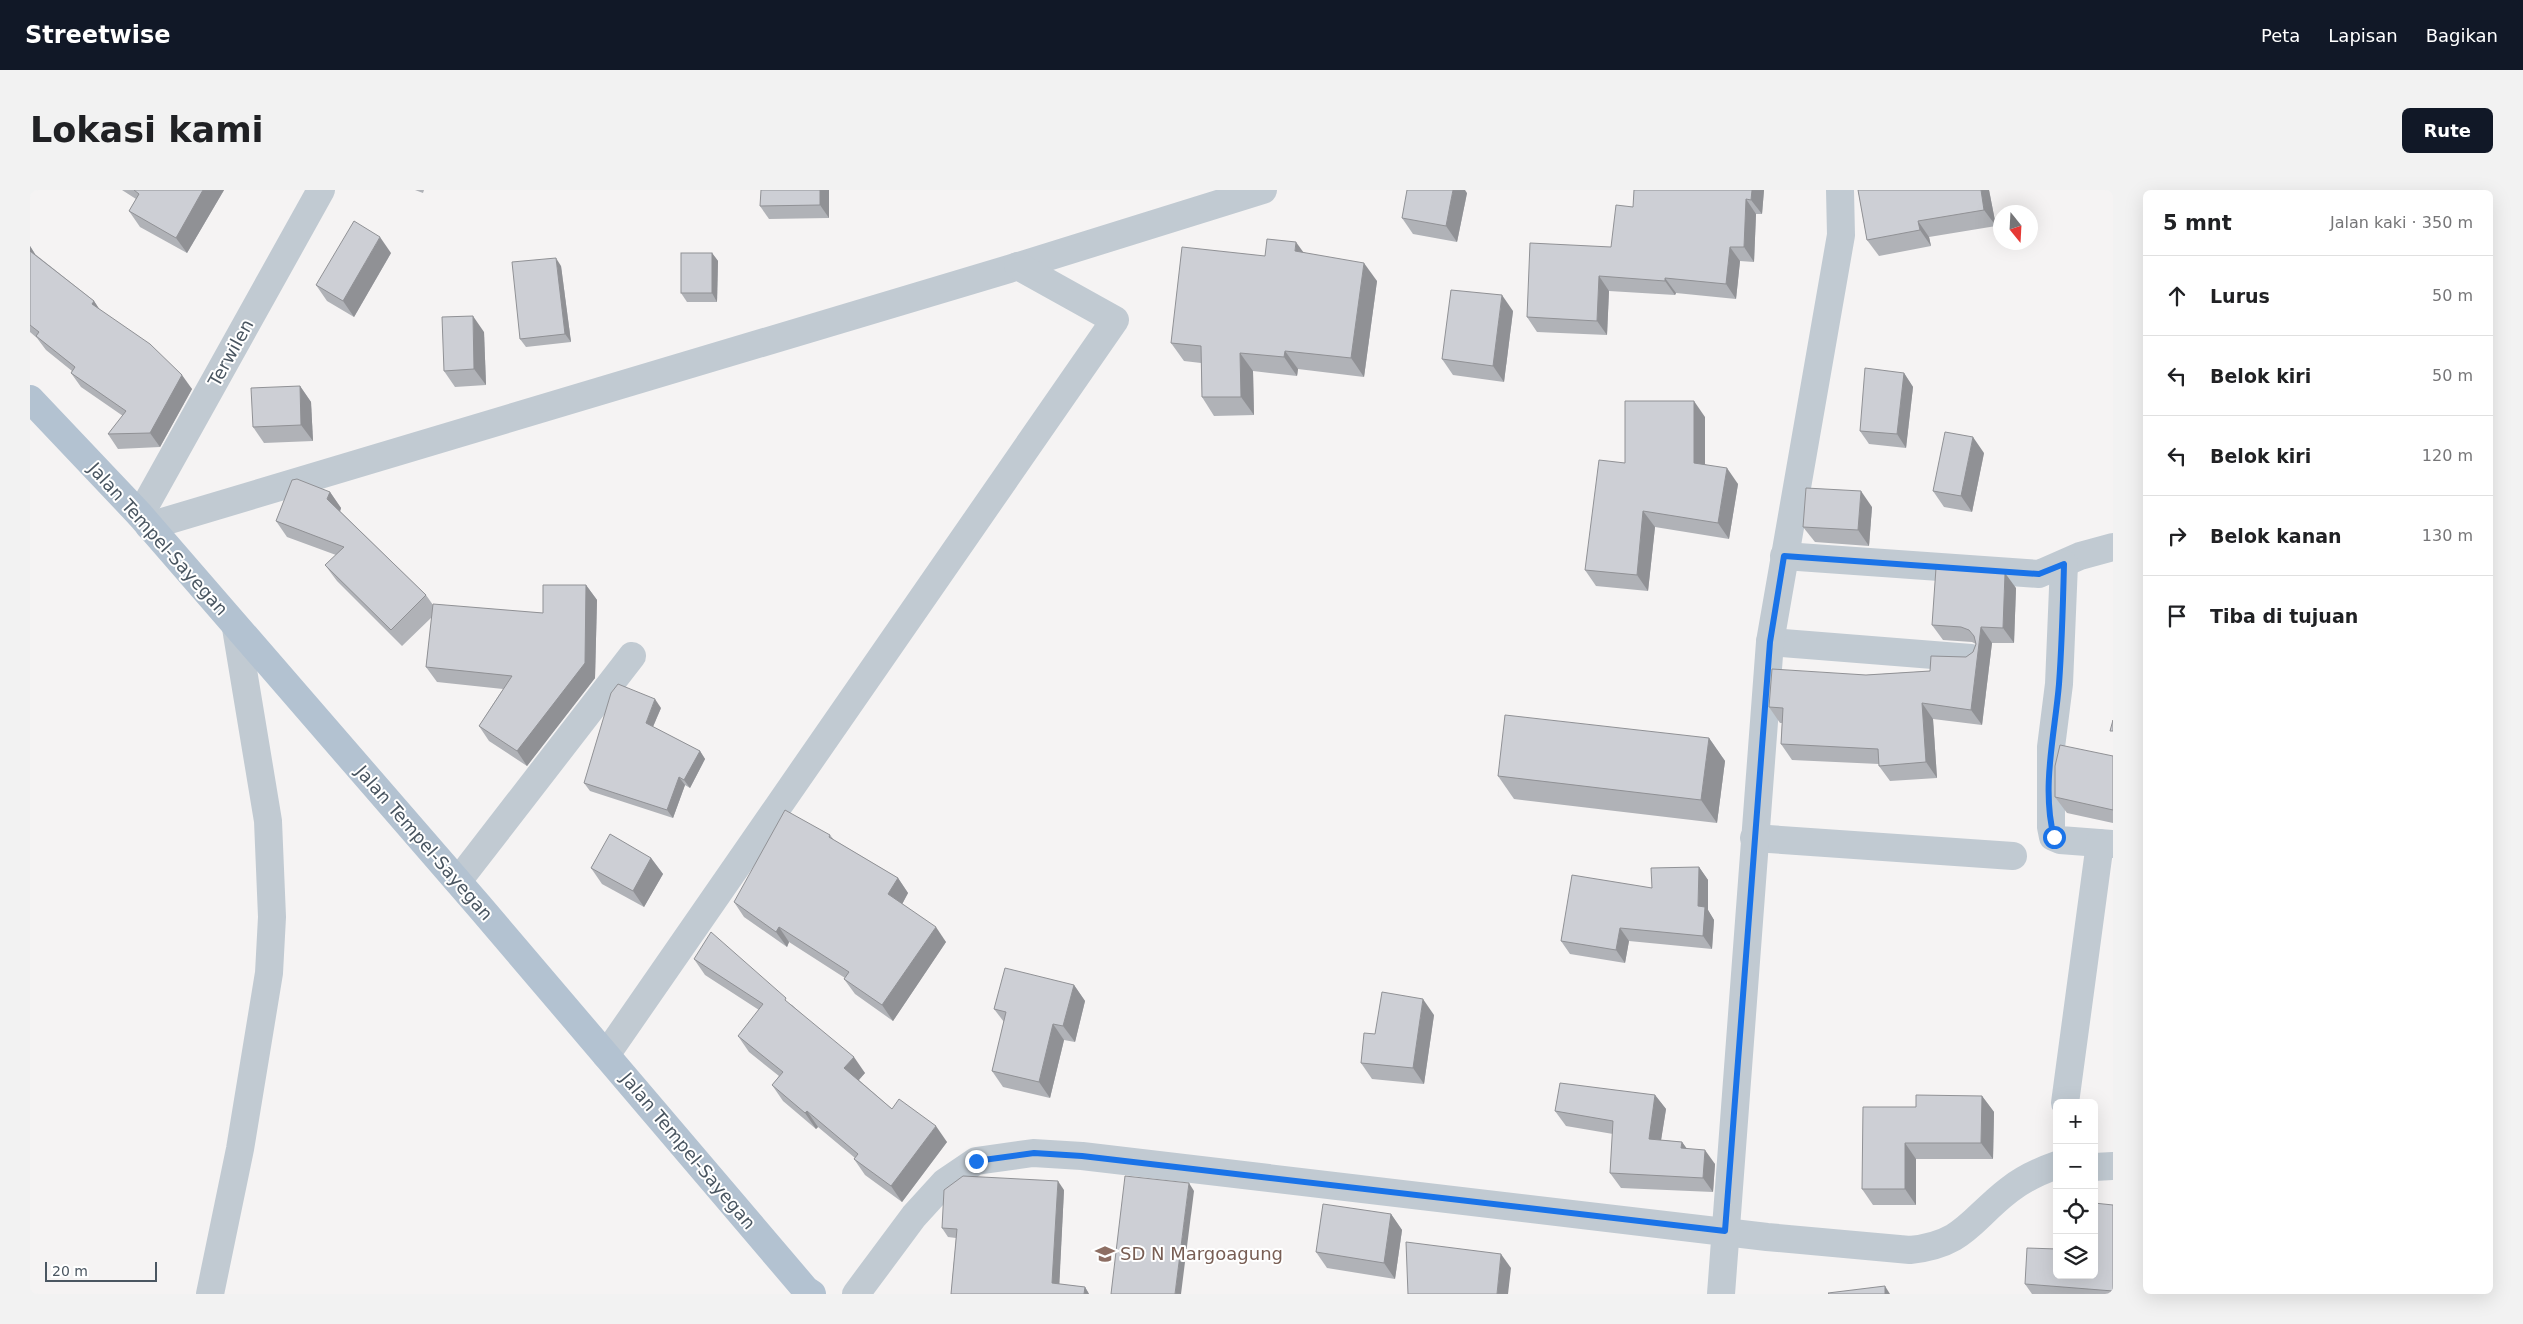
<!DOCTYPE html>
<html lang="id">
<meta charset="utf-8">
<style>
body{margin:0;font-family:"DejaVu Sans",sans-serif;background:#f2f2f2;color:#202124}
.controls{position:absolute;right:15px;bottom:15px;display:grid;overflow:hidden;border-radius:8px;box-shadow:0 5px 20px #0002}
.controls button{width:45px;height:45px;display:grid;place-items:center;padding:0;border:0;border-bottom:1px solid #e0e0e0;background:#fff;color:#202124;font:25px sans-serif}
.compass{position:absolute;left:1963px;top:15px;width:45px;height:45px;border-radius:50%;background:#fff;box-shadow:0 5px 20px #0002;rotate:162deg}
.scale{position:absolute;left:15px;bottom:12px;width:112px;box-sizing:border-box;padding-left:5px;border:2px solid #4a5661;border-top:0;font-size:14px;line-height:18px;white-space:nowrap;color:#4a5661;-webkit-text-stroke:4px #fff;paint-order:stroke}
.stop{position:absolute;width:15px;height:15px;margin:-11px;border:4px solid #1a73e8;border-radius:50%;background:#fff}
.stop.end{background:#1a73e8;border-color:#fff;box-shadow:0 1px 5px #0008}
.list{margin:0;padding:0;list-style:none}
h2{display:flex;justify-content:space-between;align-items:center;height:65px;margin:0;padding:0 20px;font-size:21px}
h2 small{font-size:16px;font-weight:400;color:#757577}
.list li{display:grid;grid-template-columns:32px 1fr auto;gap:15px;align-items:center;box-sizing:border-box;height:80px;padding:0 20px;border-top:1px solid #e0e0e0}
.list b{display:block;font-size:19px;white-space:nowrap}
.list em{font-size:16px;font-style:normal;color:#757577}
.icon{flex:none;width:28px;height:28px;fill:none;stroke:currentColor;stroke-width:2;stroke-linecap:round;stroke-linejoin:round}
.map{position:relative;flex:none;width:2083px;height:1104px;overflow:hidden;border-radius:8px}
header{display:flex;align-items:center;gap:30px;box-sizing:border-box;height:70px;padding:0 25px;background:#111827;color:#fff}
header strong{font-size:24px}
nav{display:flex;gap:28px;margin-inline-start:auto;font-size:18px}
.intro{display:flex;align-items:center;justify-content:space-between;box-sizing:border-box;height:120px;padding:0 30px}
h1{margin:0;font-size:35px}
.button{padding:12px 22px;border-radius:8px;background:#111827;color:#fff;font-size:18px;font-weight:700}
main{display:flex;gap:30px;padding:0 30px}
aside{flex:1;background:#fff;border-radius:8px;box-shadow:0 5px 20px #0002}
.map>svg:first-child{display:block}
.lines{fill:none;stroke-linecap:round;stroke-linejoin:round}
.minor{stroke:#c1cad2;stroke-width:28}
.major{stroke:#b3c2d1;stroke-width:28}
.wall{fill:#b0b2b7}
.shaded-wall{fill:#909195}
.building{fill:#cdcfd5;stroke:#909195}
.route{stroke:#1a73e8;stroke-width:6}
.labels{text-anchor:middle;stroke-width:4;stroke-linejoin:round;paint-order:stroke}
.street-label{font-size:18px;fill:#4a5661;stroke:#fff}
.education-label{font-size:18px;fill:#785e54;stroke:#fff;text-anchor:start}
</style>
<header>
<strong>Streetwise</strong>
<nav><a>Peta</a><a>Lapisan</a><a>Bagikan</a></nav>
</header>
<div class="intro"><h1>Lokasi kami</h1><a class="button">Rute</a></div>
<main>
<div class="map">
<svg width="2083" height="1104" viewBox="0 0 2083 1104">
<rect width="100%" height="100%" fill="#f5f3f3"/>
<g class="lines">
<g class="minor">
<path d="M 110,325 L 291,0"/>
<path d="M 119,336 L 979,79 L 1233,0"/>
<path d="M 1754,366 L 2009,384 L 2050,366 L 2083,357"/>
<path d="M 2034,374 L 2029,494 L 2021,557 L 2021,637 L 2023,647 L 2030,650 L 2083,654"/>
<path d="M 1740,452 L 1941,468"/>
<path d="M 1724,648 L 1983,666"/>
<path d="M 428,691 L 602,466"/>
<path d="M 576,865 L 1085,130 L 988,76"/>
<path d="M 2035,913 L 2070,653"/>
<path d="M 2064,977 L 2083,976"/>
<path d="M 180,1104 L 210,959 L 239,783 L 242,727 L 238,631 L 206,438"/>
<path d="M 826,1104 L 884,1026 L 915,992 L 946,971 L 1003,963 L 1052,966 L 1737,1047 L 1880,1060 C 1935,1054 1940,1030 1979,1000 C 1993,989 2010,981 2027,975"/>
<path d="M 1691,1104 L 1740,452 L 1811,45 L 1810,0"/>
</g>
<path class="major" d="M 0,209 L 110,325 L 449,716 L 776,1100 L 782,1104"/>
</g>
<g class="wall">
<path d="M 92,0 L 194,0 L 157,63 L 110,37 L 99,21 L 106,9 Z"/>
<path d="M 385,0 L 394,0 L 393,3 Z"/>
<path d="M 799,0 L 799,28 L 739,29 L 730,16 Z"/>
<path d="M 1734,0 L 1732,24 L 1726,24 L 1724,72 L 1710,71 L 1706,109 L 1646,103 L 1645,105 L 1579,101 L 1577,145 L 1507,142 L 1497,127 L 1581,57 L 1603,17 Z"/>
<path d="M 1828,0 L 1959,0 L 1966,36 L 1899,47 L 1901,56 L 1849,66 L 1837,50 Z"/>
<path d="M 1437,3 L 1427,52 L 1383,44 L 1372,28 Z"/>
<path d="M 0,56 L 5,64 L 64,111 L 69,119 L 162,199 L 130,257 L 88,259 L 78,244 L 93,226 L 51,197 L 41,183 L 42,181 L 16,160 L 7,148 L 0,142 Z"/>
<path d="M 1273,62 L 1347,91 L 1334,187 L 1268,179 L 1267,186 L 1223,181 L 1224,225 L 1184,226 L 1172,207 L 1171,173 L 1154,171 L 1141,153 L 1235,66 Z"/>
<path d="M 361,63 L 324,127 L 297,111 L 286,95 Z"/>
<path d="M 682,63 L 688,71 L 687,112 L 657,112 L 651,103 Z"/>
<path d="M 531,76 L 541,152 L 496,157 L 490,149 Z"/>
<path d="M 1483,121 L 1474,192 L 1423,185 L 1412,169 Z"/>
<path d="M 454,142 L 456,195 L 425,197 L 414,181 Z"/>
<path d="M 1874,183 L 1883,197 L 1876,258 L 1839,254 L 1830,241 Z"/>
<path d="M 270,196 L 281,212 L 283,251 L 234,253 L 223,237 Z"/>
<path d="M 1675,227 L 1675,274 L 1708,294 L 1699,349 L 1625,337 L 1618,401 L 1566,396 L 1555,380 L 1595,273 Z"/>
<path d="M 1954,263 L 1942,322 L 1914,317 L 1903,301 Z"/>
<path d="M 300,302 L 311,318 L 310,321 L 396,405 L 403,415 L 513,423 L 556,395 L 567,410 L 565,488 L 497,576 L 459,551 L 449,536 L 473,499 L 407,492 L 396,477 L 402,427 L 372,456 L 307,391 L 295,375 L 306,365 L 257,347 L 246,331 Z"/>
<path d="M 1842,317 L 1839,356 L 1785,352 L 1773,337 Z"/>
<path d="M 1986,398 L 1984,453 L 1962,453 L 1952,535 L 1903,529 L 1907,588 L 1860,591 L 1849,576 L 1849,574 L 1762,570 L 1751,554 L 1752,533 L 1750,533 L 1739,517 L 1836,485 L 1900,481 L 1936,467 L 1943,462 L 1946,454 L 1942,452 L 1913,450 L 1902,435 Z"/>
<path d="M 631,518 L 623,537 L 670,561 L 675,569 L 660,598 L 655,595 L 643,628 L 560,601 L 554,593 Z"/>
<path d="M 1679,548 L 1695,571 L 1687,633 L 1484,609 L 1468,586 Z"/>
<path d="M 2083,566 L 2083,633 L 2037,623 L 2025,607 Z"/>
<path d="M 800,645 L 804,650 L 868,688 L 878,703 L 872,714 L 916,752 L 863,831 L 825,804 L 814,789 L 815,788 L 759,752 L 757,757 L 714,727 L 704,712 Z"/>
<path d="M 621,668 L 633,684 L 614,717 L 572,694 L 561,678 Z"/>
<path d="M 1669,677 L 1678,690 L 1678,720 L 1684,730 L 1682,759 L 1599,751 L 1595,773 L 1540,764 L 1531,751 L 1622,698 Z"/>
<path d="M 664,769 L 762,815 L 835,883 L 829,890 L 862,919 L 917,952 L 872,1012 L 835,985 L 824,969 L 825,968 L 788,937 L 786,939 L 753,911 L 742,895 L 749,886 L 719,862 L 708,846 L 729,820 L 675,785 Z"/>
<path d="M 1044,795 L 1055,811 L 1045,852 L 1034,850 L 1020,908 L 973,897 L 962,881 L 974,832 L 964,819 Z"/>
<path d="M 1404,825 L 1394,894 L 1342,889 L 1331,873 L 1345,844 Z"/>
<path d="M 1625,905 L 1636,919 L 1631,950 L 1652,952 L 1657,959 L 1685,974 L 1683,1002 L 1591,998 L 1580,983 L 1583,944 L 1536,936 L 1525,921 Z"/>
<path d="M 1952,906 L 1964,922 L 1963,969 L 1886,969 L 1886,1015 L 1843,1015 L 1832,999 L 1886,917 Z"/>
<path d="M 1034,1000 L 1029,1094 L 1055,1097 L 1059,1104 L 921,1104 L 926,1048 L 918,1047 L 912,1038 Z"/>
<path d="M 2083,1015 L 2083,1104 L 2002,1104 L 1995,1094 L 2064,1085 Z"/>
<path d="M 1361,1024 L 1372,1040 L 1365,1089 L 1297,1078 L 1286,1062 Z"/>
</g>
<g class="shaded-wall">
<path d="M 173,0 L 194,0 L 157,63 L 146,48 Z"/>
<path d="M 790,0 L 799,0 L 799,28 L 790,15 Z"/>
<path d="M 1423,0 L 1435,0 L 1437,3 L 1427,52 L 1416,36 Z"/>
<path d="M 1722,0 L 1734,0 L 1732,24 L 1721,10 Z"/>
<path d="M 1951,0 L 1959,0 L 1966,36 L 1954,20 Z"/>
<path d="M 1716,9 L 1726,24 L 1724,72 L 1714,57 Z"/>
<path d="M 1888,31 L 1899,47 L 1901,56 L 1890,40 Z"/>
<path d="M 350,47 L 361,63 L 324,127 L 313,111 Z"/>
<path d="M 1266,52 L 1279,70 L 1265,61 Z"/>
<path d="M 0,56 L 5,64 L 2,69 L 0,66 Z"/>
<path d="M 1700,57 L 1710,71 L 1706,109 L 1696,94 Z"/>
<path d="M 682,63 L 688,71 L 687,112 L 682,103 Z"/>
<path d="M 526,68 L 531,76 L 541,152 L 535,144 Z"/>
<path d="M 1334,73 L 1347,91 L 1334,187 L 1321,168 Z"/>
<path d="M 1569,86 L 1579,101 L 1577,145 L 1567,131 Z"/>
<path d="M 1635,88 L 1646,103 L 1645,105 L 1635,91 Z"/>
<path d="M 1472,105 L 1483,121 L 1474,192 L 1463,176 Z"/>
<path d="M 64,111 L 74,126 L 62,114 Z"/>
<path d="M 443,126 L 454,142 L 456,195 L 444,179 Z"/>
<path d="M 1255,161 L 1268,179 L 1267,186 L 1254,167 Z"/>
<path d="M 1210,163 L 1223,181 L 1224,225 L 1211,207 Z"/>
<path d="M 1874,183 L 1883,197 L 1876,258 L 1867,244 Z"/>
<path d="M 152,185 L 162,199 L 130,257 L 120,243 Z"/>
<path d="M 270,196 L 281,212 L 283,251 L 271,235 Z"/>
<path d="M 1664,211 L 1675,227 L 1675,289 L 1664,273 Z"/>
<path d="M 1943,247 L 1954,263 L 1942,322 L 1931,306 Z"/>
<path d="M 1697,278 L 1708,294 L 1699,349 L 1688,333 Z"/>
<path d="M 1831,301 L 1842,317 L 1839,356 L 1828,340 Z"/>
<path d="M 300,302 L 311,318 L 309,325 L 297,309 Z"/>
<path d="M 1613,321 L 1625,337 L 1618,401 L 1607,385 Z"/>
<path d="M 1975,383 L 1986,398 L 1984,453 L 1973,438 Z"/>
<path d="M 556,395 L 567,410 L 565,488 L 497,576 L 487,561 Z"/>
<path d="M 1951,437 L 1962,453 L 1952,535 L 1941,520 Z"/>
<path d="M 625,509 L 631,518 L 621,541 L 616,533 Z"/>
<path d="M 1892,513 L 1903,529 L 1907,588 L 1896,572 Z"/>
<path d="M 1679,548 L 1695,571 L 1687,633 L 1671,610 Z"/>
<path d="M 670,561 L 675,569 L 660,598 L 654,590 Z"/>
<path d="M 649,587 L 655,595 L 643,628 L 637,620 Z"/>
<path d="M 621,668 L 633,684 L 614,717 L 603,701 Z"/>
<path d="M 1669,677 L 1678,690 L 1678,720 L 1684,730 L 1682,759 L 1673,746 L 1668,716 Z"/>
<path d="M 868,688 L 878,703 L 869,720 L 858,704 Z"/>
<path d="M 749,737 L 759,752 L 757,757 L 746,742 Z"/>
<path d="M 906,737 L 916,752 L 863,831 L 852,815 Z"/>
<path d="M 1590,738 L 1599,751 L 1595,773 L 1586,760 Z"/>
<path d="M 1044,795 L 1055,811 L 1045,852 L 1033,836 Z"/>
<path d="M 1393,809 L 1404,825 L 1394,894 L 1383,878 Z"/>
<path d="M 1023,834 L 1034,850 L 1020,908 L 1009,892 Z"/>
<path d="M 824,867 L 835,883 L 825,894 L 814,878 Z"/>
<path d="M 1625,905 L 1636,919 L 1629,963 L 1619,949 Z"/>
<path d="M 1952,906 L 1964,922 L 1963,969 L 1951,953 Z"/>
<path d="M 777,921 L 788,937 L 786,939 L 775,923 Z"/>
<path d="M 906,936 L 917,952 L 872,1012 L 861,996 Z"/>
<path d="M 1652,952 L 1662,966 L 1651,958 Z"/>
<path d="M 1875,953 L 1886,969 L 1886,1015 L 1875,999 Z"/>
<path d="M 1675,960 L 1685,974 L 1683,1002 L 1673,988 Z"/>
<path d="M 1028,991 L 1034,1000 L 1029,1102 L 1022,1093 Z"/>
<path d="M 1159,993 L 1164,1001 L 1151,1104 L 1145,1104 Z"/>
<path d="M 1361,1024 L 1372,1040 L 1365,1089 L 1354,1073 Z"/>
<path d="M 1471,1064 L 1481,1078 L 1478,1104 L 1467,1104 Z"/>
<path d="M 1855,1096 L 1860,1104 L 1855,1104 Z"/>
<path d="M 1055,1097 L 1059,1104 L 1054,1104 Z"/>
</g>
<g class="building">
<path d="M 104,0 L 173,0 L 146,48 L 99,21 L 109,4 Z"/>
<path d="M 731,0 L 790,0 L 790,15 L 730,16 Z"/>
<path d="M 1377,0 L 1423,0 L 1416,36 L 1372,28 Z"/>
<path d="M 1604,0 L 1722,0 L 1721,10 L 1716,9 L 1714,57 L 1700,57 L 1696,94 L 1635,88 L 1635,91 L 1569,86 L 1567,131 L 1497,127 L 1500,53 L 1581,57 L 1586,15 L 1603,17 Z"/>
<path d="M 1828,0 L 1951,0 L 1954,20 L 1888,31 L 1890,40 L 1837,50 Z"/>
<path d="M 324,31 L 350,47 L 313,111 L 286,95 Z"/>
<path d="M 1237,49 L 1266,52 L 1265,61 L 1334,73 L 1321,168 L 1255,161 L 1254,167 L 1210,163 L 1211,207 L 1172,207 L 1171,156 L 1141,153 L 1152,57 L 1235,66 Z"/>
<path d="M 0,61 L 64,111 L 62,114 L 120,154 L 152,185 L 120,243 L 78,244 L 96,221 L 41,183 L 45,177 L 6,146 L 9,142 L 0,135 Z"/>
<rect x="651" y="63" width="31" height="40"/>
<path d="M 526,68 L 535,144 L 490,149 L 482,72 Z"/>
<path d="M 1421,100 L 1472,105 L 1463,176 L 1412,169 Z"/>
<path d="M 443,126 L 444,179 L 414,181 L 412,127 Z"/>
<path d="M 1835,178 L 1874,183 L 1867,244 L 1830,241 Z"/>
<path d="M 270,196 L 271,235 L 223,237 L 221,198 Z"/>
<path d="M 1595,211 L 1664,211 L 1664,273 L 1697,278 L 1688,333 L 1613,321 L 1607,385 L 1555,380 L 1569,270 L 1595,273 Z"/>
<path d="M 1915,242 L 1943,247 L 1931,306 L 1903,301 Z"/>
<path d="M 267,289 L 300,302 L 297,309 L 396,405 L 361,440 L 295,375 L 314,357 L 246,331 L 262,290 Z"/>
<path d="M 1776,298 L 1831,301 L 1828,340 L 1773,337 Z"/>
<path d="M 1906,378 L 1975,383 L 1973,438 L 1951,437 L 1941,520 L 1892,513 L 1896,572 L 1849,576 L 1848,559 L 1751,554 L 1753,518 L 1739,517 L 1742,479 L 1836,485 L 1900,481 L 1901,466 L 1936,467 L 1943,462 L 1946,454 L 1944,446 L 1939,440 L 1931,437 L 1902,435 Z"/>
<path d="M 513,395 L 556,395 L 555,473 L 487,561 L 449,536 L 482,486 L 396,477 L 403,414 L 513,423 Z"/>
<path d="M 588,494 L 625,509 L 616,533 L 670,561 L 654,590 L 649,587 L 637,620 L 554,593 L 581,503 Z"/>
<path d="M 1475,525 L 1679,548 L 1671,610 L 1468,586 Z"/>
<path d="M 2083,530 L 2083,541 L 2080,541 Z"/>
<path d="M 2030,555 L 2083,566 L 2083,620 L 2025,607 L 2025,576 Z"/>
<path d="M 755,620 L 800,645 L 799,647 L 868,688 L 858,704 L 906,737 L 852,815 L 814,789 L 819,782 L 749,737 L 746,742 L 704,712 Z"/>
<path d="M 580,644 L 621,668 L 603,701 L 561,678 Z"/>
<path d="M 1669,677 L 1668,716 L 1675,717 L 1673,746 L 1590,738 L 1586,760 L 1531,751 L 1542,685 L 1622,698 L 1621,678 Z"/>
<path d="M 681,742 L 756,808 L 755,810 L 824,867 L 814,878 L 862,919 L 869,909 L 906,936 L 861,996 L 824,969 L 828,964 L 777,921 L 775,923 L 742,895 L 753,882 L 708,846 L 733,814 L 664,769 Z"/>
<path d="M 975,778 L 1044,795 L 1033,836 L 1023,834 L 1009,892 L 962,881 L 976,822 L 964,819 Z"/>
<path d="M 1352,802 L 1393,809 L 1383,878 L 1331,873 L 1334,843 L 1345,844 Z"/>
<path d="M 1530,893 L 1625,905 L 1619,949 L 1652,952 L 1651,958 L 1675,960 L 1673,988 L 1580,983 L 1583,931 L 1525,921 Z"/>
<path d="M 1886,905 L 1952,906 L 1951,953 L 1875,953 L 1875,999 L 1832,999 L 1833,917 L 1886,917 Z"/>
<path d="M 933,986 L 1028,991 L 1022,1093 L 1055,1097 L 1054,1104 L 921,1104 L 927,1039 L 912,1038 L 914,1000 Z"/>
<path d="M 1095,986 L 1159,993 L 1145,1104 L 1081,1104 Z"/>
<path d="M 2064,1013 L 2083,1015 L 2083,1101 L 1995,1094 L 1997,1058 L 2027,1059 L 2027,1085 L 2064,1085 Z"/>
<path d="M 1293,1014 L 1361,1024 L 1354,1073 L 1286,1062 Z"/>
<path d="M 1376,1052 L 1471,1064 L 1467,1104 L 1378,1104 Z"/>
<path d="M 1855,1096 L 1855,1104 L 1799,1104 L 1798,1103 Z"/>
</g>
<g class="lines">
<path class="route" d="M 946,971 L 1004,963 L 1052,966 L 1695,1041 L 1740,452 L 1754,366 L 2009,384 L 2034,374 C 2033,414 2032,454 2029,494 C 2025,543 2011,598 2024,647"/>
</g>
<defs>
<symbol id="school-bare" viewBox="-9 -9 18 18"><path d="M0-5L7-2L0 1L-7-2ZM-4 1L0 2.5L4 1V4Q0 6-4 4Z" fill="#8d6e63" stroke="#fff" stroke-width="2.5" paint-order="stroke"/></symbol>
</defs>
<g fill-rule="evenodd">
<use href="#school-bare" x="1061" y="1050" width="28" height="28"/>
</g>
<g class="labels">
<g class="street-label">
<text transform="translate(201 163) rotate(-61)" y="6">Terwilen</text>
<text transform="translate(128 349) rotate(48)" y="6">Jalan Tempel-Sayegan</text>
<text transform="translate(394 653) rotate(49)" y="6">Jalan Tempel-Sayegan</text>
<text transform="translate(658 961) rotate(50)" y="6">Jalan Tempel-Sayegan</text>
</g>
<g class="education-label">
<text x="1090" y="1070">SD N Margoagung</text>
</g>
</g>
</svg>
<div class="controls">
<button>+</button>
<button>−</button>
<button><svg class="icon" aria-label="locate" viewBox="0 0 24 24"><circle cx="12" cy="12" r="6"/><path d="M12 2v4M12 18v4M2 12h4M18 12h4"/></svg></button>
<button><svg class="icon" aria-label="layers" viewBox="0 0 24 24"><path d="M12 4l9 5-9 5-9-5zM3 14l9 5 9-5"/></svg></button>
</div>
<svg class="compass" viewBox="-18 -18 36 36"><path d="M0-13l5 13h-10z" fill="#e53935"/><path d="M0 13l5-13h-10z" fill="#757577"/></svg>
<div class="scale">20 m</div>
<div class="stop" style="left:2024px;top:647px"></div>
<div class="stop end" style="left:946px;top:971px"></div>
</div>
<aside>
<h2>5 mnt<small>Jalan kaki · 350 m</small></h2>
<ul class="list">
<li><svg class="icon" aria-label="ahead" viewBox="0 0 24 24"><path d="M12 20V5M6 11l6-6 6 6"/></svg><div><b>Lurus</b></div><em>50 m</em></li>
<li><svg class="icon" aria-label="left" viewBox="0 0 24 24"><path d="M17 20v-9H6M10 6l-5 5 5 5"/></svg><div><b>Belok kiri</b></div><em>50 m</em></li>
<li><svg class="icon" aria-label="left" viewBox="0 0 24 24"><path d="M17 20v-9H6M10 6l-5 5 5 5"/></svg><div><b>Belok kiri</b></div><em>120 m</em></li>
<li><svg class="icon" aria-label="right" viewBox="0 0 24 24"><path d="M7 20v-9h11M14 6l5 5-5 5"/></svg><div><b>Belok kanan</b></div><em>130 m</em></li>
<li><svg class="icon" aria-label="arrive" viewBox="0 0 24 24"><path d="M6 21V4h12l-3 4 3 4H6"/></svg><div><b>Tiba di tujuan</b></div></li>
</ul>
</aside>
</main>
